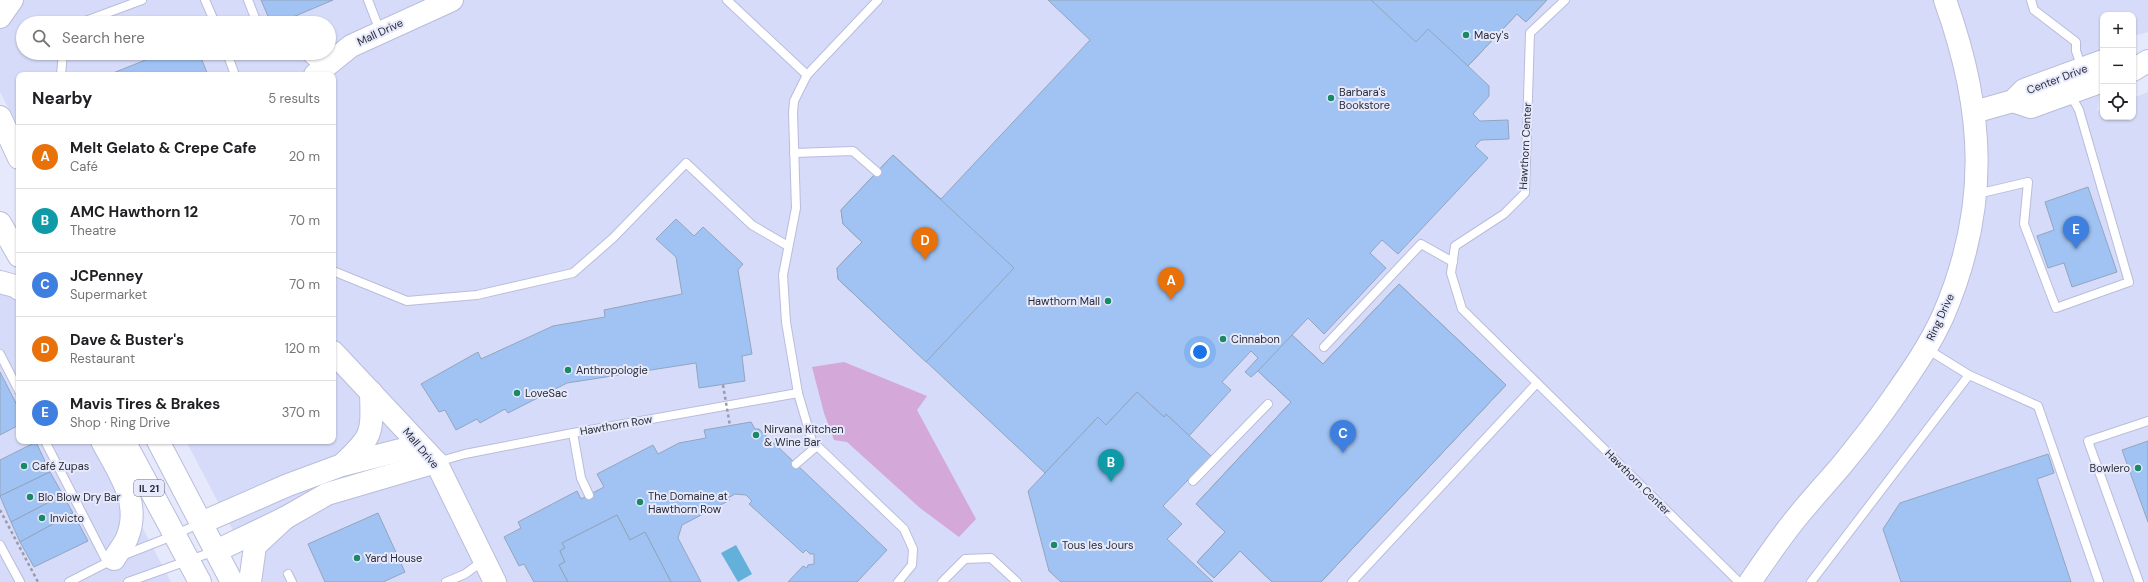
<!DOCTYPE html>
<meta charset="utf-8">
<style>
body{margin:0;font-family:"DM Sans",sans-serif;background:#f2f2f2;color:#202124}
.controls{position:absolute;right:12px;top:12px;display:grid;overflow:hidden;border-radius:8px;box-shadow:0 1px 3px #0004}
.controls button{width:36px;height:36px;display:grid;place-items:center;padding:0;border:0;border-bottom:1px solid #e0e0e0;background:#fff;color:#202124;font:20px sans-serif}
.you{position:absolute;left:1200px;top:352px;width:14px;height:14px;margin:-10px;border:3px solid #fff;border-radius:50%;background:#1a73e8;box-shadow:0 0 0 6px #1a73e833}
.badge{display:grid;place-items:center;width:26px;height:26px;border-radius:50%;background:#111827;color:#fff;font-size:13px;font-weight:700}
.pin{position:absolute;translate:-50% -33px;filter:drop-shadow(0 1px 2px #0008)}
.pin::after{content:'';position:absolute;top:21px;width:14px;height:12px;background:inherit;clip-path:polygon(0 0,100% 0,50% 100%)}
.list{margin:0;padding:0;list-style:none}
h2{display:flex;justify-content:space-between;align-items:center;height:52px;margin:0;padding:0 16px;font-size:17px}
h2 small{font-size:13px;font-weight:400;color:#757577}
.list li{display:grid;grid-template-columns:26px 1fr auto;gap:12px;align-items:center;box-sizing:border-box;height:64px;padding:0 16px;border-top:1px solid #e0e0e0}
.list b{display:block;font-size:15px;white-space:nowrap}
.list p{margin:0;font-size:13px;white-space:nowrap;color:#757577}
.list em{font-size:13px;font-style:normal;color:#757577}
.icon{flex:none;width:22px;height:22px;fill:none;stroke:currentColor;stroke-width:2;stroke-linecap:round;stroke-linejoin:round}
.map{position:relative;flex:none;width:2148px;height:582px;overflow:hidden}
.search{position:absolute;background:#fff;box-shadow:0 1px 3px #0004;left:16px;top:16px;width:320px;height:44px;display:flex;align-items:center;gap:10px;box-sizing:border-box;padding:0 14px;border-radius:22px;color:#757577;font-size:15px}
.panel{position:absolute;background:#fff;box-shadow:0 1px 3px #0004;left:16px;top:72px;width:320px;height:372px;border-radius:8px}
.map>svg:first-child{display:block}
.built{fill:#d6dbf9;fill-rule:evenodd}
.green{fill:#d4a8d8}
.water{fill:#63b1db}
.building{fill:#a0c3f3;stroke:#93a5be}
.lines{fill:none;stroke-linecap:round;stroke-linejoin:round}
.lane-casing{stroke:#b9bddb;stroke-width:10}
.secondary-casing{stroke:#b9bddb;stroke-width:24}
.primary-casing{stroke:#b9bddb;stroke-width:24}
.path{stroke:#999baa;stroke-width:2.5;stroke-dasharray:3 3;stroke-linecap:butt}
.lane{stroke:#fff;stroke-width:8}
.secondary{stroke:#fff;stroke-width:22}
.primary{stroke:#fff;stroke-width:22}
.path-bridge{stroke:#999baa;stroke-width:2.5;stroke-dasharray:3 3;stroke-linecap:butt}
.poi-dot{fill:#1a8968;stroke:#e6e9fb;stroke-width:1.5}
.labels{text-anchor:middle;stroke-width:4;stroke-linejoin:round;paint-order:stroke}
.shield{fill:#e6e9fb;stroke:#626471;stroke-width:1}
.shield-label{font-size:10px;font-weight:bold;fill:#292b36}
.street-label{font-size:11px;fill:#292b36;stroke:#e6e9fb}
.poi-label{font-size:11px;fill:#292b36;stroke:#e6e9fb;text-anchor:start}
</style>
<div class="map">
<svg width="2148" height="582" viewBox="0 0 2148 582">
<rect width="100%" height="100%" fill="#e6e9fb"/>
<g class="built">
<path d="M 0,0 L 2148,0 L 2148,32 L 2133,36 L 2133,15 L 2103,15 L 2103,69 L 2097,111 L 2103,109 L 2103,117 L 2133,117 L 2133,98 L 2148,92 L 2148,582 L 260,582 L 186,441 L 333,441 L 333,75 L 19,75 L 19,128 L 0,92 ZM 23,23 L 329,23 L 329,53 L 23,53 Z"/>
<path d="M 0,268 L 19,302 L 19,441 L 97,441 L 171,582 L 0,582 Z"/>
</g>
<path class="green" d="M 844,362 L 927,396 L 917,410 L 976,519 L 959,537 L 920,508 L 847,442 L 834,440 L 824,413 L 812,367 Z"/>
<path class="water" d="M 736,545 L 752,574 L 738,582 L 721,553 Z"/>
<g class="building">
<path d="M 261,0 L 333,0 L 279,23 L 271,23 Z"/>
<path d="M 1048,0 L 1547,0 L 1526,22 L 1517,14 L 1468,66 L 1489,86 L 1489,96 L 1473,114 L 1480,121 L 1508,120 L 1509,139 L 1481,140 L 1475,146 L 1488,158 L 1398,254 L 1382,240 L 1370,253 L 1386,268 L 1324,334 L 1308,318 L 1292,335 L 1323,364 L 1399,284 L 1506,385 L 1321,582 L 1272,582 L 1240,551 L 1214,578 L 1197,562 L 1225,532 L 1196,504 L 1291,402 L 1258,371 L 1251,377 L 1245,372 L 1258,358 L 1251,351 L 1222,382 L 1231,390 L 1189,436 L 1166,414 L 1164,417 L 1137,392 L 1106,425 L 1098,417 L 1045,473 L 838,279 L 837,268 L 862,242 L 843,224 L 841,210 L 893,155 L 941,199 L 1090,40 Z"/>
<path d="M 1371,0 L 1547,0 L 1526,22 L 1517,14 L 1468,66 L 1428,29 L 1416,42 Z"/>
<path d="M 163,53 L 199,53 L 208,75 L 108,75 Z"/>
<path d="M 893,155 L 1014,268 L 926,362 L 838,279 L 837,268 L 862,242 L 843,224 L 841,210 Z"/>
<path d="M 2088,187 L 2117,272 L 2072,287 L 2064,263 L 2048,268 L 2037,236 L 2054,230 L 2045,202 Z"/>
<path d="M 676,219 L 694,236 L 703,227 L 743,264 L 738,270 L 752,354 L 742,356 L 745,381 L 699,388 L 696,363 L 567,383 L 508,413 L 505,409 L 480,423 L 477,419 L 456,430 L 445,410 L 439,412 L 421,384 L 478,352 L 481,359 L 553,326 L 605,317 L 604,310 L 682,294 L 676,257 L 656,239 Z"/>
<path d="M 1399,284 L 1506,385 L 1321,582 L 1272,582 L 1240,551 L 1214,578 L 1197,562 L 1225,532 L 1196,504 L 1291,402 L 1258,371 L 1292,335 L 1323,364 Z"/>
<path d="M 0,372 L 19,409 L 19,425 L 0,435 Z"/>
<path d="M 1137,392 L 1164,417 L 1166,414 L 1211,456 L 1163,506 L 1182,524 L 1167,539 L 1213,582 L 1061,582 L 1049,571 L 1028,491 L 1098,417 L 1106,425 Z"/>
<path d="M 751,422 L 755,429 L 759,429 L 887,550 L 857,582 L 788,582 L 803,566 L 807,568 L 808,565 L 814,564 L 814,554 L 810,554 L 806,550 L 803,553 L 749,504 L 752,501 L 746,495 L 735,494 L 728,498 L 730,500 L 682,525 L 678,538 L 701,582 L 671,582 L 645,532 L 630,540 L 617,515 L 562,543 L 565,548 L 560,551 L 565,562 L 559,565 L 568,582 L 534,582 L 524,564 L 519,566 L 504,537 L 521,528 L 518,522 L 577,491 L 581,499 L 604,487 L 597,474 L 653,445 L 658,454 L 679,443 L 706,438 L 704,430 Z"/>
<path d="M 2148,441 L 2148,522 L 2122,450 Z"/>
<path d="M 36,442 L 50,472 L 0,496 L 0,460 Z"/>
<path d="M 2048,454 L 2054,473 L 2037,479 L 2071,582 L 1901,582 L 1883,529 L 1900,503 Z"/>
<path d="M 50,472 L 63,495 L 11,522 L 0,496 Z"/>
<path d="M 63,495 L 73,513 L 20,542 L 11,522 Z"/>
<path d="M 73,513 L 88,541 L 34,567 L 20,542 Z"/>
<path d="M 378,513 L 405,572 L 383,582 L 325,582 L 308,544 Z"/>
<path d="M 617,515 L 630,540 L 645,532 L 671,582 L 568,582 L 559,565 L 565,562 L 560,551 L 565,548 L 562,543 Z"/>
</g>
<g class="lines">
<defs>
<g id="lane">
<path d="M 205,0 L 215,23"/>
<path d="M 248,0 L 257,23"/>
<path d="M 368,0 L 380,31"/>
<path d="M 727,0 L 807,75"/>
<path d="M 878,0 L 807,75 L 794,101 L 793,113 L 796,208 L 783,275 L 786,322 L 798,393 L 812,441 L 904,529 L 913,549 L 912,565 L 898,582"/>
<path d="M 1565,0 L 1530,33 L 1525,193 L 1504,214 L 1455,246 L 1451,273 L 1462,309 L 1739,582"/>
<path d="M 2031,0 L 2034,10 L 2076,42 L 2076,51 L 2082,68"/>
<path d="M 80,23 L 142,0"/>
<path d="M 227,53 L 235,75"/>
<path d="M 303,53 L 321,69"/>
<path d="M 61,75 L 63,53"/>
<path d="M 794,153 L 853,151 L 877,172"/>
<path d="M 1977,194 L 2028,182 L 2024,224 L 2056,308 L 2129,282 L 2079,110 L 2070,94"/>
<path d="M 333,271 L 407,301 L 477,295 L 573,273 L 613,238 L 686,163 L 752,225 L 788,246"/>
<path d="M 1324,347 L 1421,244 L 1453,262"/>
<path d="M 1927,349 L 1969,375 L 2038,406 L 2099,582"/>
<path d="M 0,354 L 19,391"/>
<path d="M 573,433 L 581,478 L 589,495"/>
<path d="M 45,441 L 107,562"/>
<path d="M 437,462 L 465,454 L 573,433 L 798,393"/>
<path d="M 796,464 L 817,446"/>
<path d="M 1193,481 L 1268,404"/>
<path d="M 0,545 L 20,582"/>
<path d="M 288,574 L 292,582"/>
<path d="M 69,582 L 114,559 L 175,535 L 200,523"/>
<path d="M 128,582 L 215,551"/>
<path d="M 446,582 L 465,574 L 484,560"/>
<path d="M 942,582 L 965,559 L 991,558 L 1017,582"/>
<path d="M 1352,582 L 1537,383"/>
<path d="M 1811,582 L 1969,375"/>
<path d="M 2139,582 L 2088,441 L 2148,421"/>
</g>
<g id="secondary">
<path d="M 2133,70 L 2148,61"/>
<path d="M 315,75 L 351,46 L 452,0"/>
<path d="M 2013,101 L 2031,107 L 2103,81"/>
<path d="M 1974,112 L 2013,101 L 2024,90 L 2103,61"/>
<path d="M 333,352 L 436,462 L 495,582"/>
<path d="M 343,464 C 374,435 372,433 371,392"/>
<path d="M 201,523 L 288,485 L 342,465 L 401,450 L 433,461"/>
<path d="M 216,551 L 285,518 L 327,494 L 436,462"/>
<path d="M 1750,582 C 1763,563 1776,544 1790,526 C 1806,505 1824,486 1841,466 C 1859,444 1877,421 1893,398 C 1911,372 1930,345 1943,316 C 1990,207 1985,111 1945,0"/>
</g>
<g id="primary">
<path d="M 0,17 L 12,0"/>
<path d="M 0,117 L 19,158"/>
<path d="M 0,223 L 19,256"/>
<path d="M 0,282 L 15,286 L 19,289"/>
<path d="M 102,441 C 118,472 142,502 127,538 C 124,545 118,552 114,559"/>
<path d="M 124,441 L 200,582"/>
<path d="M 158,441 L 232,582"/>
<path d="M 250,582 L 255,546 L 285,518"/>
</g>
</defs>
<use href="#lane" class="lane-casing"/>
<use href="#secondary" class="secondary-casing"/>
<use href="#primary" class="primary-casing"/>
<path class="path" d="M 0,510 L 38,582"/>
<use href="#lane" class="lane"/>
<use href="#secondary" class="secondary"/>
<use href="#primary" class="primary"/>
<path class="path-bridge" d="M 723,385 L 730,426"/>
</g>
<g class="poi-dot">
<circle cx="1466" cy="35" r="4"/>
<circle cx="1331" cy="98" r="4"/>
<circle cx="1108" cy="301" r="4"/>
<circle cx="1223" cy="339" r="4"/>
<circle cx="568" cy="370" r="4"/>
<circle cx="517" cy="393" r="4"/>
<circle cx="756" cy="435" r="4"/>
<circle cx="24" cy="466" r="4"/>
<circle cx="2138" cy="468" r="4"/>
<circle cx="30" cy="497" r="4"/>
<circle cx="640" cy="502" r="4"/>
<circle cx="42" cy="518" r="4"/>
<circle cx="1054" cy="545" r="4"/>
<circle cx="357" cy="558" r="4"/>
</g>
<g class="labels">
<rect class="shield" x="134" y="480" width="30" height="16" rx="3"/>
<g class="shield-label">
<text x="149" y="492">IL 21</text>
</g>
<g class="street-label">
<text transform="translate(380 32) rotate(-25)" y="4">Mall Drive</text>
<text transform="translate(2057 79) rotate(-21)" y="4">Center Drive</text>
<text transform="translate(1525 146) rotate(-87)" y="4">Hawthorn Center</text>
<text transform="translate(1940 317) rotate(-65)" y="4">Ring Drive</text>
<text transform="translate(616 425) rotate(-10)" y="4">Hawthorn Row</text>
<text transform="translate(421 448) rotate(50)" y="4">Mall Drive</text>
<text transform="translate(1638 482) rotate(45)" y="4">Hawthorn Center</text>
</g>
<g class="poi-label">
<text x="1474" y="39">Macy's</text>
<text x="1339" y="96">Barbara's<tspan x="1339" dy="13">Bookstore</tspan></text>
<text x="1100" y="305" text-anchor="end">Hawthorn Mall</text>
<text x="1231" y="343">Cinnabon</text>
<text x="576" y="374">Anthropologie</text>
<text x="525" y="397">LoveSac</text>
<text x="764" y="433">Nirvana Kitchen<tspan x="764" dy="13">&amp; Wine Bar</tspan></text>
<text x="32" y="470">Café Zupas</text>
<text x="2130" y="472" text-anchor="end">Bowlero</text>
<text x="648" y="500">The Domaine at<tspan x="648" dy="13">Hawthorn Row</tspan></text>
<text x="38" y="501">Blo Blow Dry Bar</text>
<text x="50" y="522">Invicto</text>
<text x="1062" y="549">Tous les Jours</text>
<text x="365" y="562">Yard House</text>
</g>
</g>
</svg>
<div class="controls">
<button>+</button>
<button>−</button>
<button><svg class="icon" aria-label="locate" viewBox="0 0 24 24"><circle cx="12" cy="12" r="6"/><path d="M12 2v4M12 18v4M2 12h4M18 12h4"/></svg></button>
</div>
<div class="you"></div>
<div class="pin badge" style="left:1171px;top:300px;background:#e8710a">A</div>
<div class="pin badge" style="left:1111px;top:482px;background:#0f9aa8">B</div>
<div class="pin badge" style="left:1343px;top:453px;background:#3f7fe0">C</div>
<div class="pin badge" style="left:925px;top:260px;background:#e8710a">D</div>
<div class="pin badge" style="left:2076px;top:249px;background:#3f7fe0">E</div>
<div class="search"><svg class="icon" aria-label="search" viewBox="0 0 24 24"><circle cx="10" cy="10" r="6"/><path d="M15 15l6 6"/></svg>Search here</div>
<section class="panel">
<h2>Nearby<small>5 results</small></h2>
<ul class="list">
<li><span class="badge" style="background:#e8710a">A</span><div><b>Melt Gelato &amp; Crepe Cafe</b><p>Café</p></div><em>20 m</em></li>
<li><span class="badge" style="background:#0f9aa8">B</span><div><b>AMC Hawthorn 12</b><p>Theatre</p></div><em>70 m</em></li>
<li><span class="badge" style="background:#3f7fe0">C</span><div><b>JCPenney</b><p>Supermarket</p></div><em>70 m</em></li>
<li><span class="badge" style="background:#e8710a">D</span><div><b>Dave &amp; Buster's</b><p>Restaurant</p></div><em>120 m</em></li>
<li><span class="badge" style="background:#3f7fe0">E</span><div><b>Mavis Tires &amp; Brakes</b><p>Shop · Ring Drive</p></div><em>370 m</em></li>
</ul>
</section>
</div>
